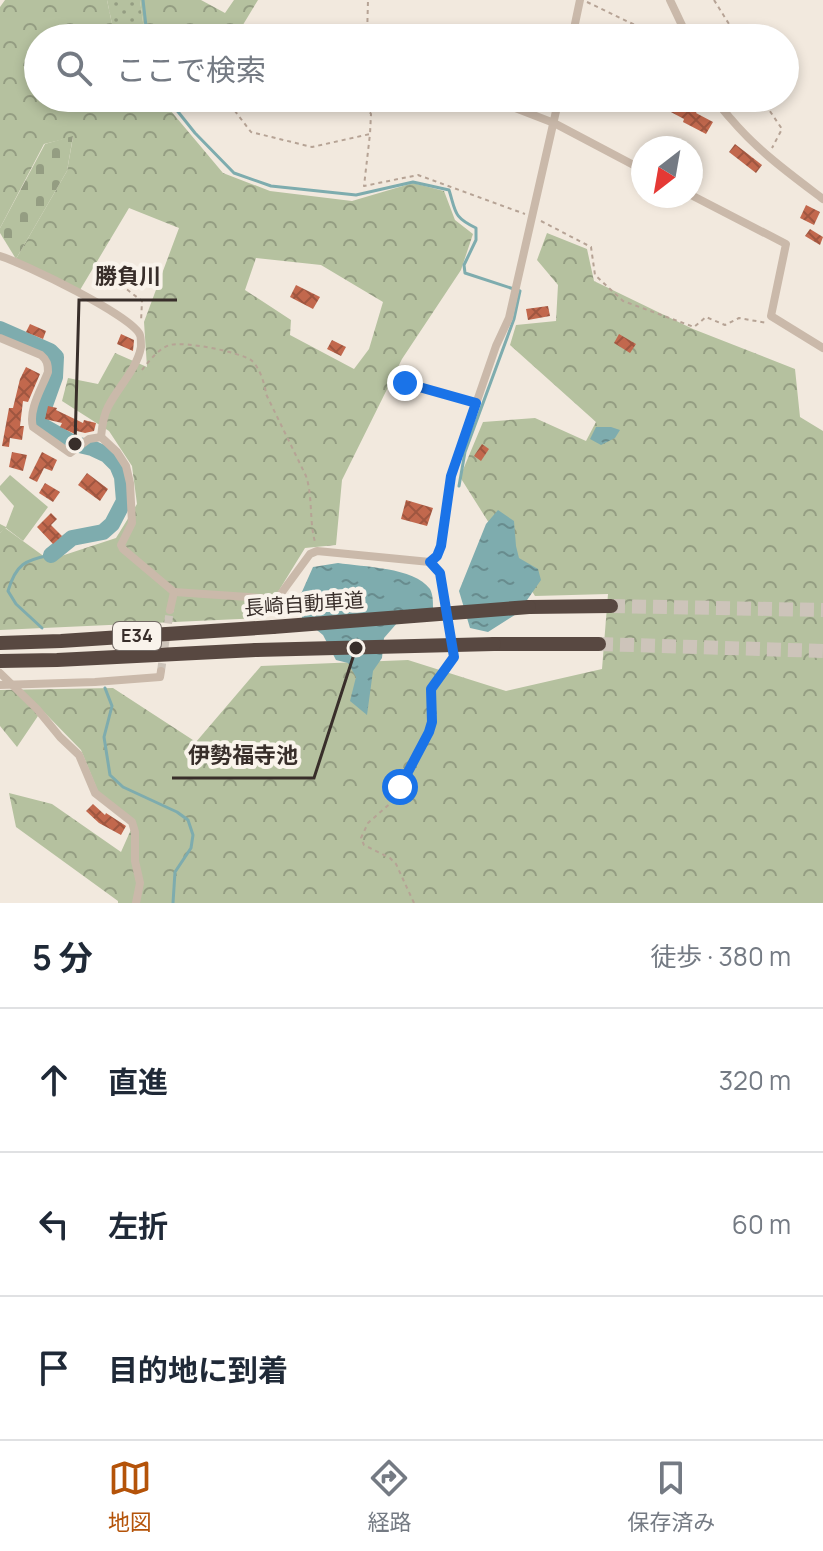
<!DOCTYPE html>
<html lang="ja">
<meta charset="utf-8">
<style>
body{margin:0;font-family:Manrope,"Noto Sans JP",sans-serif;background:#f6f6f7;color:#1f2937}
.compass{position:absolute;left:631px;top:136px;width:72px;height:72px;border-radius:50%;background:#fff;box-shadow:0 4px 12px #0003;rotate:211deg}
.stop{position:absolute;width:24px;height:24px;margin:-18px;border:6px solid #1a73e8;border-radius:50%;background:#fff}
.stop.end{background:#1a73e8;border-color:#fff;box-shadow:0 2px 8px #0008}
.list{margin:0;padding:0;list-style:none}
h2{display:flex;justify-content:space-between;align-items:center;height:104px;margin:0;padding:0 32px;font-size:34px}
h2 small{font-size:26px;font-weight:400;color:#747a83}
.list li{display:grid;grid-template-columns:52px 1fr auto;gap:24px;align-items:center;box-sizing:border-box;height:144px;padding:0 32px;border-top:2px solid #e0e1e3}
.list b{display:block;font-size:30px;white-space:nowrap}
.list em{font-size:26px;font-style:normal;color:#747a83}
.icon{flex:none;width:44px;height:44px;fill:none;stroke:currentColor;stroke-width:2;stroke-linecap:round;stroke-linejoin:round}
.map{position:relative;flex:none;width:823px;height:903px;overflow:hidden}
.search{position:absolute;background:#fff;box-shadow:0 4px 12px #0003;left:24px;right:24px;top:24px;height:88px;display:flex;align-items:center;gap:20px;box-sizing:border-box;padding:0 28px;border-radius:44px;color:#747a83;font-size:30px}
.sheet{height:536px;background:#fff}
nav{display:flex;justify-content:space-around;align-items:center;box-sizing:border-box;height:112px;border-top:2px solid #e0e1e3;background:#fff;font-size:22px;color:#747a83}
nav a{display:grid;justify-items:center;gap:4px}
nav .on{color:#b45309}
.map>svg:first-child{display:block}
.grass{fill:url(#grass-dots)}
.forest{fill:url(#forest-crowns);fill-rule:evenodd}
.cemetery{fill:url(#cemetery-stones)}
.green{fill:#b5c19f}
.water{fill:url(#water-ripples)}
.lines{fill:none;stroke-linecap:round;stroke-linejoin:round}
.stream{stroke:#7eacae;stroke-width:3}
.river{stroke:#7eacae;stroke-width:16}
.building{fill:url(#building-cross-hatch)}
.minor-tunnel{stroke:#cdc4ba;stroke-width:8;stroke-dasharray:8 4;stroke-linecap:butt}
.motorway-tunnel{stroke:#cdc4ba;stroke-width:14;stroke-dasharray:14 7;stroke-linecap:butt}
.path{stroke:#b6a395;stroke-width:2;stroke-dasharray:4 4;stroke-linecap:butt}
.minor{stroke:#cab9aa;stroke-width:8}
.motorway{stroke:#584841;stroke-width:14}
.motorway-bridge{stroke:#584841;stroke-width:14}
.route{stroke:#1a73e8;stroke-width:10}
.labels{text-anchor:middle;stroke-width:8;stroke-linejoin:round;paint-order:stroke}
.shield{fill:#f9f3eb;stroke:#726964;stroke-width:2}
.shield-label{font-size:18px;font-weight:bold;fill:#382e2a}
.street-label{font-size:20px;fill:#382e2a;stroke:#f9f3eb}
.leader{fill:none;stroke:#382e2a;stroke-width:3}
.callout-dot{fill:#382e2a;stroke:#f9f3eb;stroke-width:3}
.callout-label{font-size:22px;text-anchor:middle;font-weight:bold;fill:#382e2a;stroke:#f9f3eb;stroke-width:8;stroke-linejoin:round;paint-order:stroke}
</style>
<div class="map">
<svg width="823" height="903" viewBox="0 0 823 903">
<defs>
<pattern id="grass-dots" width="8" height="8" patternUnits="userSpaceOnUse" patternTransform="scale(2)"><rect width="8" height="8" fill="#b5c19f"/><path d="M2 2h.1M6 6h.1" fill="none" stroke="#949d82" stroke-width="1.8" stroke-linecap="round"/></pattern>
<pattern id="forest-crowns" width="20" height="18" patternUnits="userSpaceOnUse" patternTransform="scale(2)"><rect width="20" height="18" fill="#b5c19f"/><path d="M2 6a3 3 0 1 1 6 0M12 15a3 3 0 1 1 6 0" fill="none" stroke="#949d82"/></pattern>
<pattern id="cemetery-stones" width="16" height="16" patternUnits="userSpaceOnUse" patternTransform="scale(2)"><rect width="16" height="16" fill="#b5c19f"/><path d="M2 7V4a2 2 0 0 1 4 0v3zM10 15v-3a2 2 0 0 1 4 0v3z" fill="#949d82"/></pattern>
<pattern id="water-ripples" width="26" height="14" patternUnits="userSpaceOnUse" patternTransform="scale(2)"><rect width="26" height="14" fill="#7eacae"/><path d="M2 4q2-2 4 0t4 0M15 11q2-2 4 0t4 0" fill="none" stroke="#688c8e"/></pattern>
<pattern id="building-cross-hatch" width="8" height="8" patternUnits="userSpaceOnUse" patternTransform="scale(2)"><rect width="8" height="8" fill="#c2684d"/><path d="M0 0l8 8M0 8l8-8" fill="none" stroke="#9f5640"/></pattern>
</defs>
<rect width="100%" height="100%" fill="#f2e9de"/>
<path class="grass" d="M 107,0 L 140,0 L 145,37 L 148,38 L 115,38 Z"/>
<g class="forest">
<path d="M 5,0 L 107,0 L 115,38 L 38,38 L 38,98 L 160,98 L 223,173 L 270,191 L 352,201 L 413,183 L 444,191 L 455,220 L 473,234 L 461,270 L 402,359 L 342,480 L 336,545 L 305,548 L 262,618 L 0,630 L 0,533 L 5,528 L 49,560 L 116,538 L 137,504 L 132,466 L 109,431 L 62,401 L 68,378 L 98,384 L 115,353 L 147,367 L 144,322 L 179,228 L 129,208 L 80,290 L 16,259 L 67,171 L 73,137 L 44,144 L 0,228 L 0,7 ZM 256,258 L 321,265 L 383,302 L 369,349 L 354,369 L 290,335 L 291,320 L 245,290 Z"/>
<path d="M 140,0 L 201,0 L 225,13 L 234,0 L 258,0 L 235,38 L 148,38 L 145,37 Z"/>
<path d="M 547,233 L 587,249 L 594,281 L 693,329 L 795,369 L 800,417 L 823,431 L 823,903 L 118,903 L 118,901 L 16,827 L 9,793 L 52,804 L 121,852 L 133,825 L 99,794 L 81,750 L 42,710 L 17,747 L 0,726 L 0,690 L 113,688 L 196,742 L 261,666 L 408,660 L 506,691 L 602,669 L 608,594 L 535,596 L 460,477 L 483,422 L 535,418 L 586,441 L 596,422 L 510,345 L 516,325 L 556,321 L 558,285 L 537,260 Z"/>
</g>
<path class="cemetery" d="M 73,136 L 67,171 L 16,259 L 0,233 L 0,228 L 45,144 Z"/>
<path class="green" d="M 10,475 L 48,507 L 23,541 L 6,528 L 0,533 L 0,524 L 6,527 L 14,506 L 0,490 L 0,486 Z"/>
<g class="water">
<path d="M 596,427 L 611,427 L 620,430 L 615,438 L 601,445 L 590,439 Z"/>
<path d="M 498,510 L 514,521 L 516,546 L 519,558 L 538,569 L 541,580 L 518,613 L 488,632 L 470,628 L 459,591 L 486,524 Z"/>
<path d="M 338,563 C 363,567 414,567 430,589 C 433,595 433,601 433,608 L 398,622 L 384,638 L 382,658 L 373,671 L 367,715 L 350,701 L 356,677 L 348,663 L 336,660 L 323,635 L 302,618 L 301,594 L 313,567 Z"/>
</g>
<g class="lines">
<g class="stream">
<path d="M 143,0 L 147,35 L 152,38"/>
<path d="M 167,98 L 195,133 L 234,173 L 271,186 L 356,195 L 413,182 L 449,190 C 456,212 453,217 476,228 L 476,240 L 464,265 L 465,273 L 520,291 L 514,319 L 465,452 L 459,486"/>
<path d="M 42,628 L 16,604 L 8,591 C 16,564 25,560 51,555"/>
<path d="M 105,688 L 112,706 L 104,737 L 110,775 L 123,787 L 177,812 L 188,820 L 193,835 L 191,848 L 175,872 L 173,903"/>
</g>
<path class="river" d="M 0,329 L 50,351 L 56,357 L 55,377 L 40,419 L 43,426 L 75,444 L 92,448 L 107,455 L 117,465 L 122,477 L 124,501 L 112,524 L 103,532 L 72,538 L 51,555"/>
</g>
<g class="building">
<path d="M 657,98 L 704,98 L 696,113 L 713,122 L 706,134 L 683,122 L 684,119 L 669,111 L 671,105 Z"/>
<path d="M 728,98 L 752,98 L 751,106 L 728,101 Z"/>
<path d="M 735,144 L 762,165 L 756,173 L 729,152 Z"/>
<path d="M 806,205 L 820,212 L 814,225 L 800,218 Z"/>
<path d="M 810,229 L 823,237 L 820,245 L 805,236 Z"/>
<path d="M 296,285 L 320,297 L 313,309 L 290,297 Z"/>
<path d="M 548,306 L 550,316 L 528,320 L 526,309 Z"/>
<path d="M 30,324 L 46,331 L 43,339 L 26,332 Z"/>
<path d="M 121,334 L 134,340 L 133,351 L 117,344 Z"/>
<path d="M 619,334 L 636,344 L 630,353 L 614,343 Z"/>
<path d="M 332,340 L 346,347 L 341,356 L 327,349 Z"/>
<path d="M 26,367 L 40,374 L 28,402 L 23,401 L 20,426 L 24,426 L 22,440 L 10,438 L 9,447 L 2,446 L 9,408 L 13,408 L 20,379 Z"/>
<path d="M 48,406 L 57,408 L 56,410 L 83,423 L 84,420 L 96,423 L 94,431 L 85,433 L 77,431 L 75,434 L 60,427 L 62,423 L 45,419 Z"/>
<path d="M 482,444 L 489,449 L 481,461 L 474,456 Z"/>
<path d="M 12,452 L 27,455 L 23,471 L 9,467 Z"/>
<path d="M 42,452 L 57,460 L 52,471 L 44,468 L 37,482 L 29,478 Z"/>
<path d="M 87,473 L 108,489 L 100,501 L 78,485 Z"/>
<path d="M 45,483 L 60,492 L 53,502 L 39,493 Z"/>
<path d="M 406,500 L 433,508 L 427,526 L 401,519 Z"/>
<path d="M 51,513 L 57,519 L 51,525 L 62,536 L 53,544 L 37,527 Z"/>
<path d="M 93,804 L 105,815 L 106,813 L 126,826 L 121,835 L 99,823 L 86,811 Z"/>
</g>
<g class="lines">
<path class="minor-tunnel" d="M 161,671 L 170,610"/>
<g class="motorway-tunnel">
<path d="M 611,606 L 823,610"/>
<path d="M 599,644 L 823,651"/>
</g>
<g class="path">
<path d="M 714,0 L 734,32 L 747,38"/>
<path d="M 587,2 L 662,38"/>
<path d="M 367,38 L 368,0"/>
<path d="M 225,98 L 251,132 L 312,147 L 370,134 L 364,186 L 418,175 L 525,214"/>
<path d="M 366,98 L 365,105 L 371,114 L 370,134"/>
<path d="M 761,98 L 782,129 L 772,148"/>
<path d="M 541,221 L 591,247 L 595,275 L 623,301 L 694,327 L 706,317 L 725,325 L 739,318 L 767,323"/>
<path d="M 108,275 L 142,301 L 141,322"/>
<path d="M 142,370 C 149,361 159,348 170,345 C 185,341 239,352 251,360 C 259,366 265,384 266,394 L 306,476 C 313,497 309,520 315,542"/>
<path d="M 405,383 L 467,401"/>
<path d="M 414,903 L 396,864 L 390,858 L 364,845 L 361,838 L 368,823 L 394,800 L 429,732 L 432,722 L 431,689 L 448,665"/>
</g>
<g class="minor">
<path d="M 670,0 L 688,38"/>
<path d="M 572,38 L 580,0"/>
<path d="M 489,98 L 554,123 L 643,170"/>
<path d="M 716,98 C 719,106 725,112 731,119 C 758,151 790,174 823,199"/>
<path d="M 691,195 L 786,244 L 771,316 L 823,348"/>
<path d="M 0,256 C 23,263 133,316 140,335 C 141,336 141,345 141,347 C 137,369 118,387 108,407 C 103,416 102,427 101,437"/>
<path d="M 0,338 L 41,355 C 47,360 48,364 48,372 C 42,388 28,410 33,427 L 70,453 L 89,439 L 101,437"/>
<path d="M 101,437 L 117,452 L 126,466 L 130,483 L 132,523 L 121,545 L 123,549 L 174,592 L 277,599 L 310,554 L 317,551 L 430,562 L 440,573 L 454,657"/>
<path d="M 430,562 L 437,556 L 441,546 L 451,476 L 496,346 L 509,318 L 559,98"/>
<path d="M 170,610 L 174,592"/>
<path d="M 0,673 L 37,709 L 60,737 L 79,755 L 95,793 L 132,822 L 135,832 L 135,861 L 140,883 L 136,903"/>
<path d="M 0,685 L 95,682 L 160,677 L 161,671"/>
</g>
<g class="motorway">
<path d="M 529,607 L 611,606"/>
<path d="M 0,643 L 61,641 L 273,627"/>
<path d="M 494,644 L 599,644"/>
<path d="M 0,661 L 57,660 L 256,650"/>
</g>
<g class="motorway-bridge">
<path d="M 273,627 L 529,607"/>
<path d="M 256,650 L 494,644"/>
</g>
</g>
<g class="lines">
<path class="route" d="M 400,787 L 429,732 L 432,722 L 431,689 L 454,657 L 440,573 L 430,562 L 437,556 L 441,546 L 451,476 L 476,403 L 405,383"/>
</g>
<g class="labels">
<rect class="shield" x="113" y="622" width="48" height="28" rx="6"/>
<g class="shield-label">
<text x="137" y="642">E34</text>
</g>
<g class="street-label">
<text transform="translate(304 604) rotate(-4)" y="7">長崎自動車道</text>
</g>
</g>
<path class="leader" d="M75 444L79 300H177M356 648L314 778H172"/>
<g class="callout-dot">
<circle cx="75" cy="444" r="8"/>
<circle cx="356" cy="648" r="8"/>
</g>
<g class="callout-label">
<text x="128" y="284">勝負川</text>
<text x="243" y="763">伊勢福寺池</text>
</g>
</svg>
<svg class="compass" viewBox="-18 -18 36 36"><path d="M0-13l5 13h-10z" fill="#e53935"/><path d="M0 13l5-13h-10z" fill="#747a83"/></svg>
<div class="stop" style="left:400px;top:787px"></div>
<div class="stop end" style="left:405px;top:383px"></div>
<div class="search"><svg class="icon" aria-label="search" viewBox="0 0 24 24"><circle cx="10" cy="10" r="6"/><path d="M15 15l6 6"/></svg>ここで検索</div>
</div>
<section class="sheet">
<h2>5 分<small>徒歩 · 380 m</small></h2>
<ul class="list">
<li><svg class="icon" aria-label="ahead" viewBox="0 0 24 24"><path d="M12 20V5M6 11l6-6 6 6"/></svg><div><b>直進</b></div><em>320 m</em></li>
<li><svg class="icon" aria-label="left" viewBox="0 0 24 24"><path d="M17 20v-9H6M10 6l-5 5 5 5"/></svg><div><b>左折</b></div><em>60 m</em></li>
<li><svg class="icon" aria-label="arrive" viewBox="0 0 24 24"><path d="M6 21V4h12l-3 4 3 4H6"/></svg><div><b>目的地に到着</b></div></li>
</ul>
</section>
<nav>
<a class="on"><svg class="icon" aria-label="map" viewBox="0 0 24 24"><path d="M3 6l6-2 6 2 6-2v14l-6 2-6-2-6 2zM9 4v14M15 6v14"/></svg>地図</a>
<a><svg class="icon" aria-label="directions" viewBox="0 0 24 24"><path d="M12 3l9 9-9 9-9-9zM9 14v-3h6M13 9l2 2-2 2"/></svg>経路</a>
<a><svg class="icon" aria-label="saved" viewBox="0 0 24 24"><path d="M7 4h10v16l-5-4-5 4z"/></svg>保存済み</a>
</nav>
